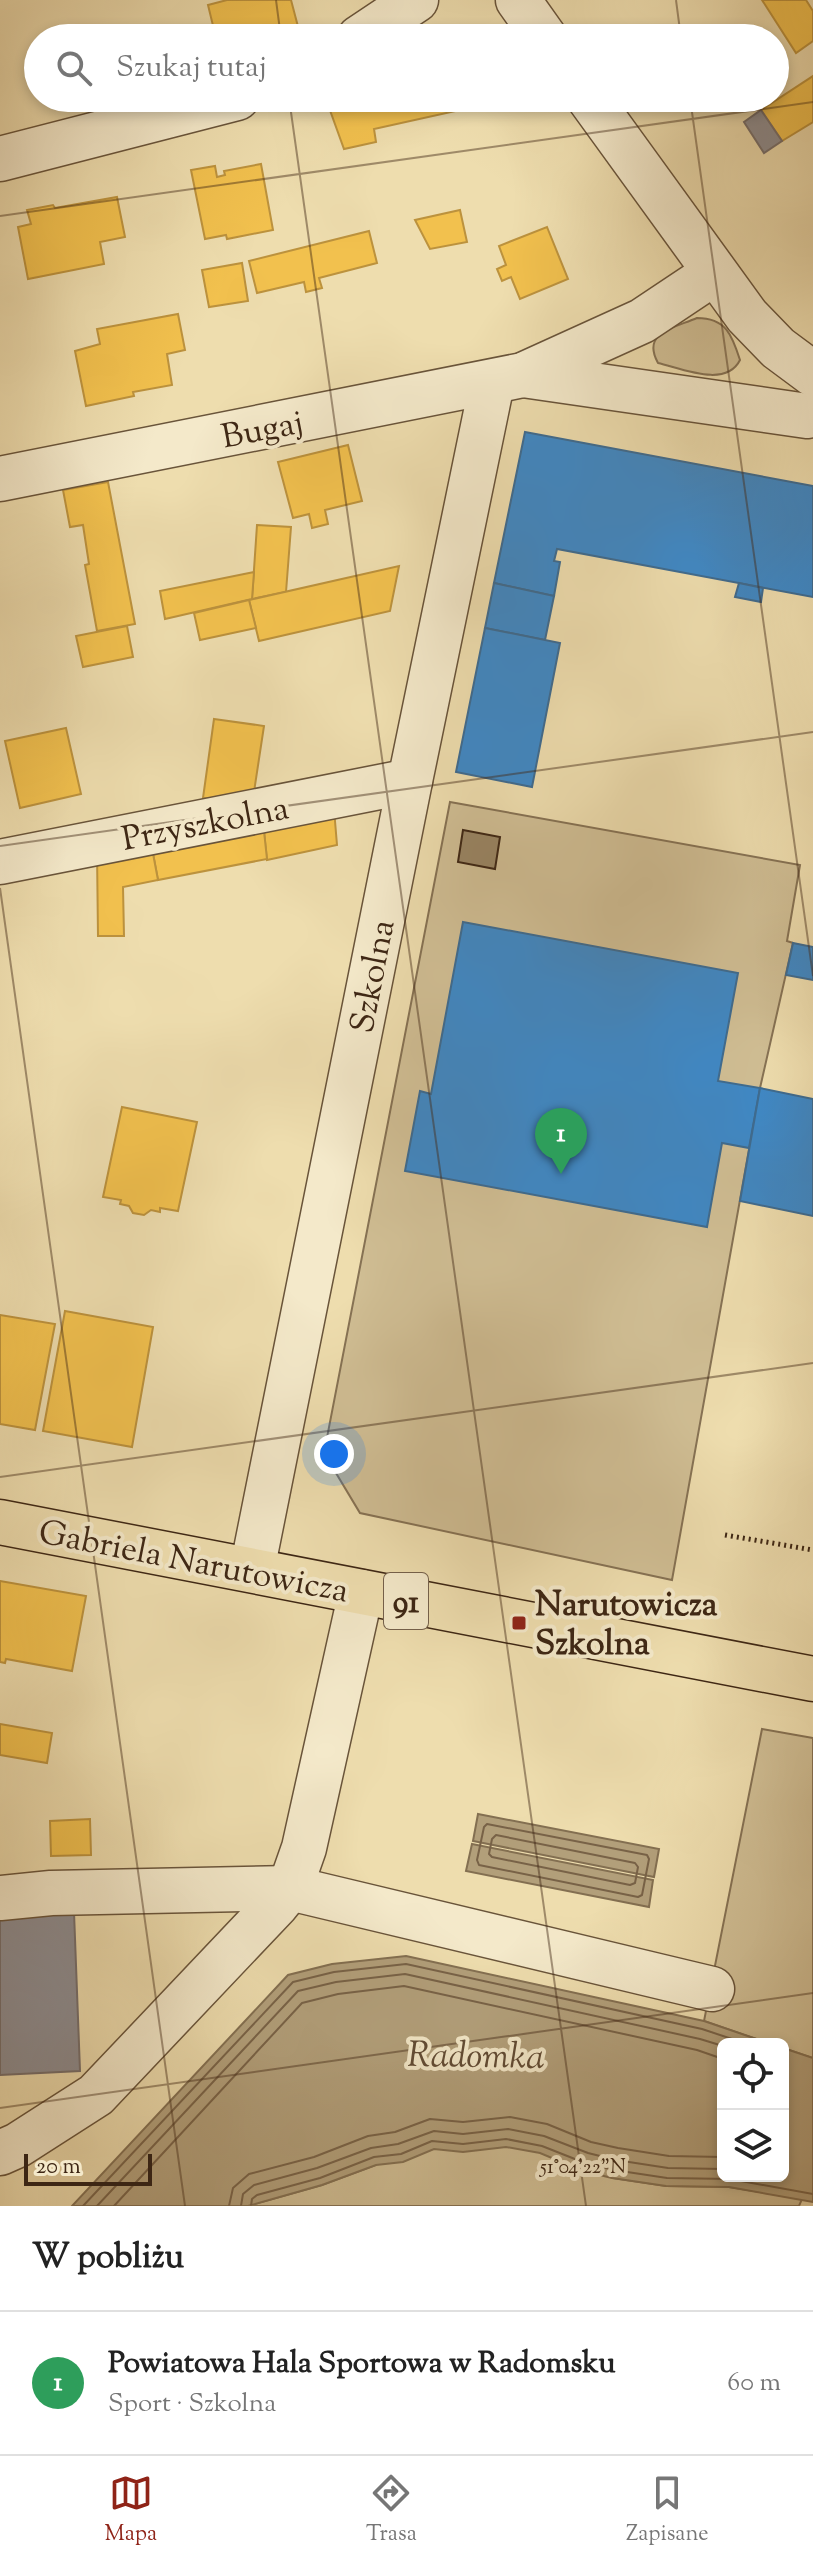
<!DOCTYPE html>
<html lang="pl">
<meta charset="utf-8">
<style>
body{margin:0;font-family:"Sorts Mill Goudy",serif;background:#f6f6f6;color:#222}
.controls{position:absolute;right:24px;bottom:24px;display:grid;overflow:hidden;border-radius:12px;box-shadow:0 4px 12px #0003}
.controls button{width:72px;height:72px;display:grid;place-items:center;padding:0;border:0;border-bottom:2px solid #e0e0e0;background:#fff;color:#222;font:40px sans-serif}
.scale{position:absolute;left:24px;bottom:20px;width:128px;box-sizing:border-box;padding-left:8px;border:4px solid #3d2614;border-top:0;font-size:22px;line-height:28px;white-space:nowrap;color:#3d2614;-webkit-text-stroke:6px #f4e9ca;paint-order:stroke}
.you{position:absolute;left:334px;top:1454px;width:28px;height:28px;margin:-20px;border:6px solid #fff;border-radius:50%;background:#1a73e8;box-shadow:0 0 0 12px #1a73e833}
.badge{display:grid;place-items:center;width:52px;height:52px;border-radius:50%;background:#8f2418;color:#fff;font-size:26px;font-weight:700}
.pin{position:absolute;translate:-50% -66px;filter:drop-shadow(0 2px 4px #0008)}
.pin::after{content:'';position:absolute;top:42px;width:28px;height:24px;background:inherit;clip-path:polygon(0 0,100% 0,50% 100%)}
.list{margin:0;padding:0;list-style:none}
h2{display:flex;justify-content:space-between;align-items:center;height:104px;margin:0;padding:0 32px;font-size:34px}
h2 small{font-size:26px;font-weight:400;color:#767676}
.list li{display:grid;grid-template-columns:52px 1fr auto;gap:24px;align-items:center;box-sizing:border-box;height:144px;padding:0 32px;border-top:2px solid #e0e0e0}
.list b{display:block;font-size:30px;white-space:nowrap}
.list p{margin:0;font-size:26px;white-space:nowrap;color:#767676}
.list em{font-size:26px;font-style:normal;color:#767676}
.icon{flex:none;width:44px;height:44px;fill:none;stroke:currentColor;stroke-width:2;stroke-linecap:round;stroke-linejoin:round}
.map{position:relative;flex:none;width:813px;height:2206px;overflow:hidden}
.search{position:absolute;background:#fff;box-shadow:0 4px 12px #0003;left:24px;right:24px;top:24px;height:88px;display:flex;align-items:center;gap:20px;box-sizing:border-box;padding:0 28px;border-radius:44px;color:#767676;font-size:30px}
.sheet{height:248px;background:#fff}
nav{display:flex;justify-content:space-around;align-items:center;box-sizing:border-box;height:112px;border-top:2px solid #e0e0e0;background:#fff;font-size:22px;color:#767676}
nav a{display:grid;justify-items:center;gap:4px}
nav .on{color:#8f2418}
.map>svg:first-child{display:block}
.green{fill:#d0be94;stroke:#867254;stroke-width:2}
.water{fill:#b29f7a;stroke:#836f51;stroke-width:2}
.homes{fill:#f2c14e;stroke:#bc923d;stroke-width:2}
.schools{fill:#3f88c5;stroke:#3e6b90;stroke-width:2}
.industry{fill:#8d8d92;stroke:#756e6c;stroke-width:2}
.lines{fill:none;stroke-linecap:round;stroke-linejoin:round}
.shore{stroke:#786247;stroke-width:2}
.building{fill:#998564;stroke:#3d2614;stroke-width:2}
.minor-casing{stroke:#69543a;stroke-width:47}
.major-casing{stroke:#3d2614;stroke-width:47}
.path{stroke:#3d2614;stroke-width:5;stroke-dasharray:2 4;stroke-linecap:butt}
.minor{stroke:#f4e9ca;stroke-width:44}
.major{stroke:#eeddae;stroke-width:44}
.ticks{fill:none;stroke:#3d2614;stroke-width:2;stroke-opacity:0.45}
.poi-dot{fill:#8f2418;stroke:#f4e9ca;stroke-width:3}
.labels{text-anchor:middle;stroke-width:8;stroke-linejoin:round;paint-order:stroke}
.shield{fill:#f4e9ca;stroke:#74604b;stroke-width:2}
.shield-label{font-size:32px;font-weight:bold;fill:#3d2614}
.street-label{font-size:34px;fill:#3d2614;stroke:#f4e9ca}
.poi-label{font-size:34px;font-weight:bold;fill:#3d2614;stroke:#f4e9ca;text-anchor:start}
.water-label{font-size:36px;font-style:italic;fill:#604a33;stroke:#f4e9ca}
.ticks-label{font-size:20px;text-anchor:middle;fill:#3d2614;stroke:#f4e9ca;stroke-width:8;stroke-linejoin:round;paint-order:stroke}
</style>
<div class="map">
<svg width="813" height="2206" viewBox="0 0 813 2206">
<rect width="100%" height="100%" fill="#eeddae"/>
<filter id="stains"><feTurbulence type="fractalNoise" baseFrequency=".0025" numOctaves="4"/><feColorMatrix values="0 0 0 0 .2 0 0 0 0 .09 0 0 0 0 .02 0 0 0 .5 -.17"/></filter>
<radialGradient id="worn" r=".72"><stop offset=".6" stop-color="#630" stop-opacity="0"/><stop offset="1" stop-color="#630" stop-opacity=".3"/></radialGradient>
<g class="green">
<path d="M 697,318 C 726,318 732,335 740,360 C 726,388 683,369 658,363 C 641,332 674,328 697,318 Z"/>
<path d="M 450,802 L 800,865 L 787,941 L 793,943 L 760,1088 L 672,1580 L 360,1513 L 324,1453 Z"/>
<path d="M 762,1729 L 813,1738 L 813,2058 L 783,2048 L 783,2044 L 771,2044 L 704,2021 Z"/>
<path d="M 430,2108 L 613,2178 L 666,2186 L 729,2187 L 802,2199 L 799,2206 L 248,2206 L 322,2185 L 376,2165 Z"/>
</g>
<g class="water">
<path d="M 478,1814 L 659,1849 L 654,1877 L 473,1841 Z"/>
<path d="M 472,1844 L 653,1880 L 649,1907 L 466,1871 Z"/>
<path d="M 406,1956 L 704,2021 L 771,2044 L 723,2044 L 723,2176 L 783,2176 L 783,2048 L 813,2058 L 813,2202 L 729,2187 L 666,2186 L 612,2178 L 583,2171 L 540,2153 L 506,2147 L 463,2152 L 434,2149 L 403,2162 L 376,2165 L 322,2185 L 248,2206 L 72,2206 L 288,1975 L 332,1964 Z"/>
</g>
<g class="homes">
<path d="M 227,0 L 291,0 L 301,38 L 216,38 L 208,5 Z"/>
<path d="M 762,0 L 806,0 L 813,11 L 813,41 L 796,53 Z"/>
<path d="M 813,76 L 813,122 L 782,141 L 761,110 Z"/>
<path d="M 344,98 L 467,98 L 469,108 L 374,129 L 376,142 L 344,149 L 327,102 Z"/>
<path d="M 261,164 L 273,230 L 227,239 L 226,235 L 205,239 L 191,170 L 215,166 L 217,177 L 225,175 L 224,171 Z"/>
<path d="M 117,197 L 125,237 L 100,242 L 104,264 L 28,279 L 18,227 L 31,224 L 27,210 L 53,205 L 55,208 Z"/>
<path d="M 460,210 L 467,242 L 430,249 L 415,220 Z"/>
<path d="M 547,227 L 568,279 L 520,299 L 511,277 L 502,281 L 497,269 L 506,265 L 499,246 Z"/>
<path d="M 369,231 L 377,263 L 319,278 L 322,288 L 306,292 L 304,282 L 257,293 L 249,261 Z"/>
<path d="M 242,263 L 248,301 L 209,307 L 202,270 Z"/>
<path d="M 178,314 L 185,350 L 167,354 L 172,385 L 133,392 L 134,396 L 86,406 L 75,351 L 100,344 L 97,329 Z"/>
<path d="M 348,445 L 362,501 L 325,510 L 328,524 L 312,528 L 309,514 L 293,518 L 278,462 Z"/>
<path d="M 108,482 L 135,624 L 97,631 L 85,565 L 89,564 L 83,525 L 70,527 L 63,490 Z"/>
<path d="M 257,525 L 291,527 L 286,592 L 252,599 Z"/>
<path d="M 399,566 L 390,611 L 259,641 L 249,600 Z"/>
<path d="M 254,572 L 252,599 L 165,619 L 160,591 Z"/>
<path d="M 249,600 L 256,628 L 200,640 L 194,613 Z"/>
<path d="M 127,626 L 133,657 L 83,667 L 76,636 Z"/>
<path d="M 214,719 L 264,726 L 252,805 L 203,798 Z"/>
<path d="M 66,728 L 81,794 L 20,808 L 5,741 Z"/>
<path d="M 334,809 L 337,845 L 267,860 L 263,822 Z"/>
<path d="M 263,822 L 267,859 L 158,880 L 151,843 Z"/>
<path d="M 151,843 L 158,880 L 123,887 L 124,936 L 98,936 L 97,852 Z"/>
<path d="M 122,1107 L 197,1122 L 178,1211 L 160,1208 L 160,1212 L 151,1210 L 144,1215 L 133,1213 L 129,1206 L 120,1204 L 121,1200 L 103,1197 Z"/>
<path d="M 65,1311 L 153,1327 L 132,1447 L 43,1431 Z"/>
<path d="M 0,1315 L 55,1324 L 35,1430 L 0,1424 Z"/>
<path d="M 0,1581 L 86,1596 L 72,1671 L 6,1659 L 5,1663 L 0,1662 Z"/>
<path d="M 0,1724 L 52,1733 L 47,1763 L 0,1755 Z"/>
<path d="M 90,1819 L 91,1855 L 51,1856 L 50,1821 Z"/>
</g>
<g class="schools">
<path d="M 525,432 L 813,486 L 813,597 L 557,549 L 554,561 L 560,562 L 554,596 L 494,583 Z"/>
<path d="M 494,583 L 554,596 L 545,640 L 485,628 Z"/>
<path d="M 739,583 L 763,588 L 761,602 L 735,597 Z"/>
<path d="M 485,628 L 560,643 L 532,787 L 456,772 Z"/>
<path d="M 463,922 L 738,973 L 718,1081 L 760,1088 L 749,1148 L 722,1143 L 707,1227 L 405,1171 L 420,1091 L 431,1094 Z"/>
<path d="M 793,943 L 813,947 L 813,980 L 786,975 Z"/>
<path d="M 760,1088 L 813,1099 L 813,1216 L 740,1201 Z"/>
</g>
<g class="industry">
<path d="M 761,110 L 782,141 L 764,153 L 744,122 Z"/>
<path d="M 74,1912 L 80,2071 L 0,2075 L 0,1915 Z"/>
</g>
<g class="lines">
<g class="shore">
<path d="M 487,1824 L 647,1855 L 649,1859 L 642,1895 L 638,1897 L 479,1865 L 477,1860 L 484,1827 Z"/>
<path d="M 496,1835 L 635,1863 L 638,1867 L 635,1883 L 630,1885 L 492,1857 L 489,1854 L 492,1839 Z"/>
<path d="M 83,2206 L 293,1982 L 334,1972 L 406,1964 L 702,2029 L 747,2044"/>
<path d="M 97,2206 L 298,1991 L 336,1982 L 405,1974 L 700,2039 L 723,2046"/>
<path d="M 114,2206 L 302,2003 L 338,1994 L 404,1986 L 697,2050 L 723,2059"/>
<path d="M 229,2206 L 233,2188 L 249,2174 L 314,2157 L 368,2136 L 395,2132 L 430,2119 L 463,2122 L 510,2117 L 547,2124 L 591,2142 L 618,2148 L 669,2156 L 723,2157"/>
<path d="M 241,2206 L 243,2194 L 254,2185 L 317,2168 L 371,2148 L 398,2144 L 434,2131 L 463,2134 L 508,2129 L 544,2136 L 588,2153 L 616,2160 L 668,2168 L 723,2169"/>
<path d="M 251,2206 L 252,2199 L 257,2195 L 320,2178 L 374,2157 L 401,2154 L 432,2141 L 463,2144 L 506,2139 L 542,2146 L 585,2163 L 614,2170 L 667,2178 L 730,2179 L 813,2194"/>
</g>
</g>
<path class="building" d="M 463,830 L 500,837 L 495,869 L 458,862 Z"/>
<g class="lines">
<defs>
<g id="minor">
<path d="M 518,0 L 545,38"/>
<path d="M 359,38 L 416,0"/>
<path d="M 589,98 L 747,316 L 778,348 L 813,374"/>
<path d="M 0,159 L 237,98"/>
<path d="M 523,375 L 807,416 L 813,415"/>
<path d="M 0,479 L 523,375 L 642,321 L 714,273"/>
<path d="M 0,862 L 410,781"/>
<path d="M 252,1570 L 410,781 L 492,383"/>
<path d="M 0,1898 L 51,1893 L 290,1888 L 712,1989"/>
<path d="M 0,2153 L 18,2145 L 96,2095 L 277,1904 L 290,1888 L 304,1848 L 361,1592"/>
</g>
<path id="major" d="M 0,1522 L 813,1679"/>
</defs>
<use href="#minor" class="minor-casing"/>
<use href="#major" class="major-casing"/>
<path class="path" d="M 725,1535 L 813,1550"/>
<use href="#minor" class="minor"/>
<use href="#major" class="major"/>
</g>
<path class="ticks" d="M 276,0 L 281,38M 676,0 L 681,38M 289,98 L 586,2206M 690,98 L 813,976M 0,216 L 813,102M 0,846 L 813,732M 0,888 L 185,2206M 0,1477 L 813,1363M 0,2108 L 813,1993"/>
<rect class="poi-dot" x="511" y="1615" width="16" height="16" rx="4"/>
<g class="labels">
<rect class="shield" x="384" y="1573" width="44" height="56" rx="6"/>
<g class="shield-label">
<text x="406" y="1612">91</text>
</g>
<g class="street-label">
<text transform="translate(262 428) rotate(-11)" y="12">Bugaj</text>
<text transform="translate(205 822) rotate(-11)" y="12">Przyszkolna</text>
<text transform="translate(371 976) rotate(-79)" y="12">Szkolna</text>
<text transform="translate(194 1560) rotate(11)" y="12">Gabriela Narutowicza</text>
</g>
<g class="poi-label">
<text x="535" y="1615">Narutowicza<tspan x="535" dy="39">Szkolna</tspan></text>
</g>
<g class="water-label">
<text transform="translate(476 2054) rotate(1)" y="13">Radomka</text>
</g>
</g>
<g class="ticks-label">
<text x="583" y="2173">51°04'22"N</text>
</g>
<rect width="100%" height="100%" filter="url(#stains)"/>
<rect width="100%" height="100%" fill="url(#worn)"/>
</svg>
<div class="controls">
<button><svg class="icon" aria-label="locate" viewBox="0 0 24 24"><circle cx="12" cy="12" r="6"/><path d="M12 2v4M12 18v4M2 12h4M18 12h4"/></svg></button>
<button><svg class="icon" aria-label="layers" viewBox="0 0 24 24"><path d="M12 4l9 5-9 5-9-5zM3 14l9 5 9-5"/></svg></button>
</div>
<div class="scale">20 m</div>
<div class="you"></div>
<div class="pin badge" style="left:561px;top:1174px;background:#2e9e5b">1</div>
<div class="search"><svg class="icon" aria-label="search" viewBox="0 0 24 24"><circle cx="10" cy="10" r="6"/><path d="M15 15l6 6"/></svg>Szukaj tutaj</div>
</div>
<section class="sheet">
<h2>W pobliżu<small></small></h2>
<ul class="list">
<li><span class="badge" style="background:#2e9e5b">1</span><div><b>Powiatowa Hala Sportowa w Radomsku</b><p>Sport · Szkolna</p></div><em>60 m</em></li>
</ul>
</section>
<nav>
<a class="on"><svg class="icon" aria-label="map" viewBox="0 0 24 24"><path d="M3 6l6-2 6 2 6-2v14l-6 2-6-2-6 2zM9 4v14M15 6v14"/></svg>Mapa</a>
<a><svg class="icon" aria-label="directions" viewBox="0 0 24 24"><path d="M12 3l9 9-9 9-9-9zM9 14v-3h6M13 9l2 2-2 2"/></svg>Trasa</a>
<a><svg class="icon" aria-label="saved" viewBox="0 0 24 24"><path d="M7 4h10v16l-5-4-5 4z"/></svg>Zapisane</a>
</nav>
